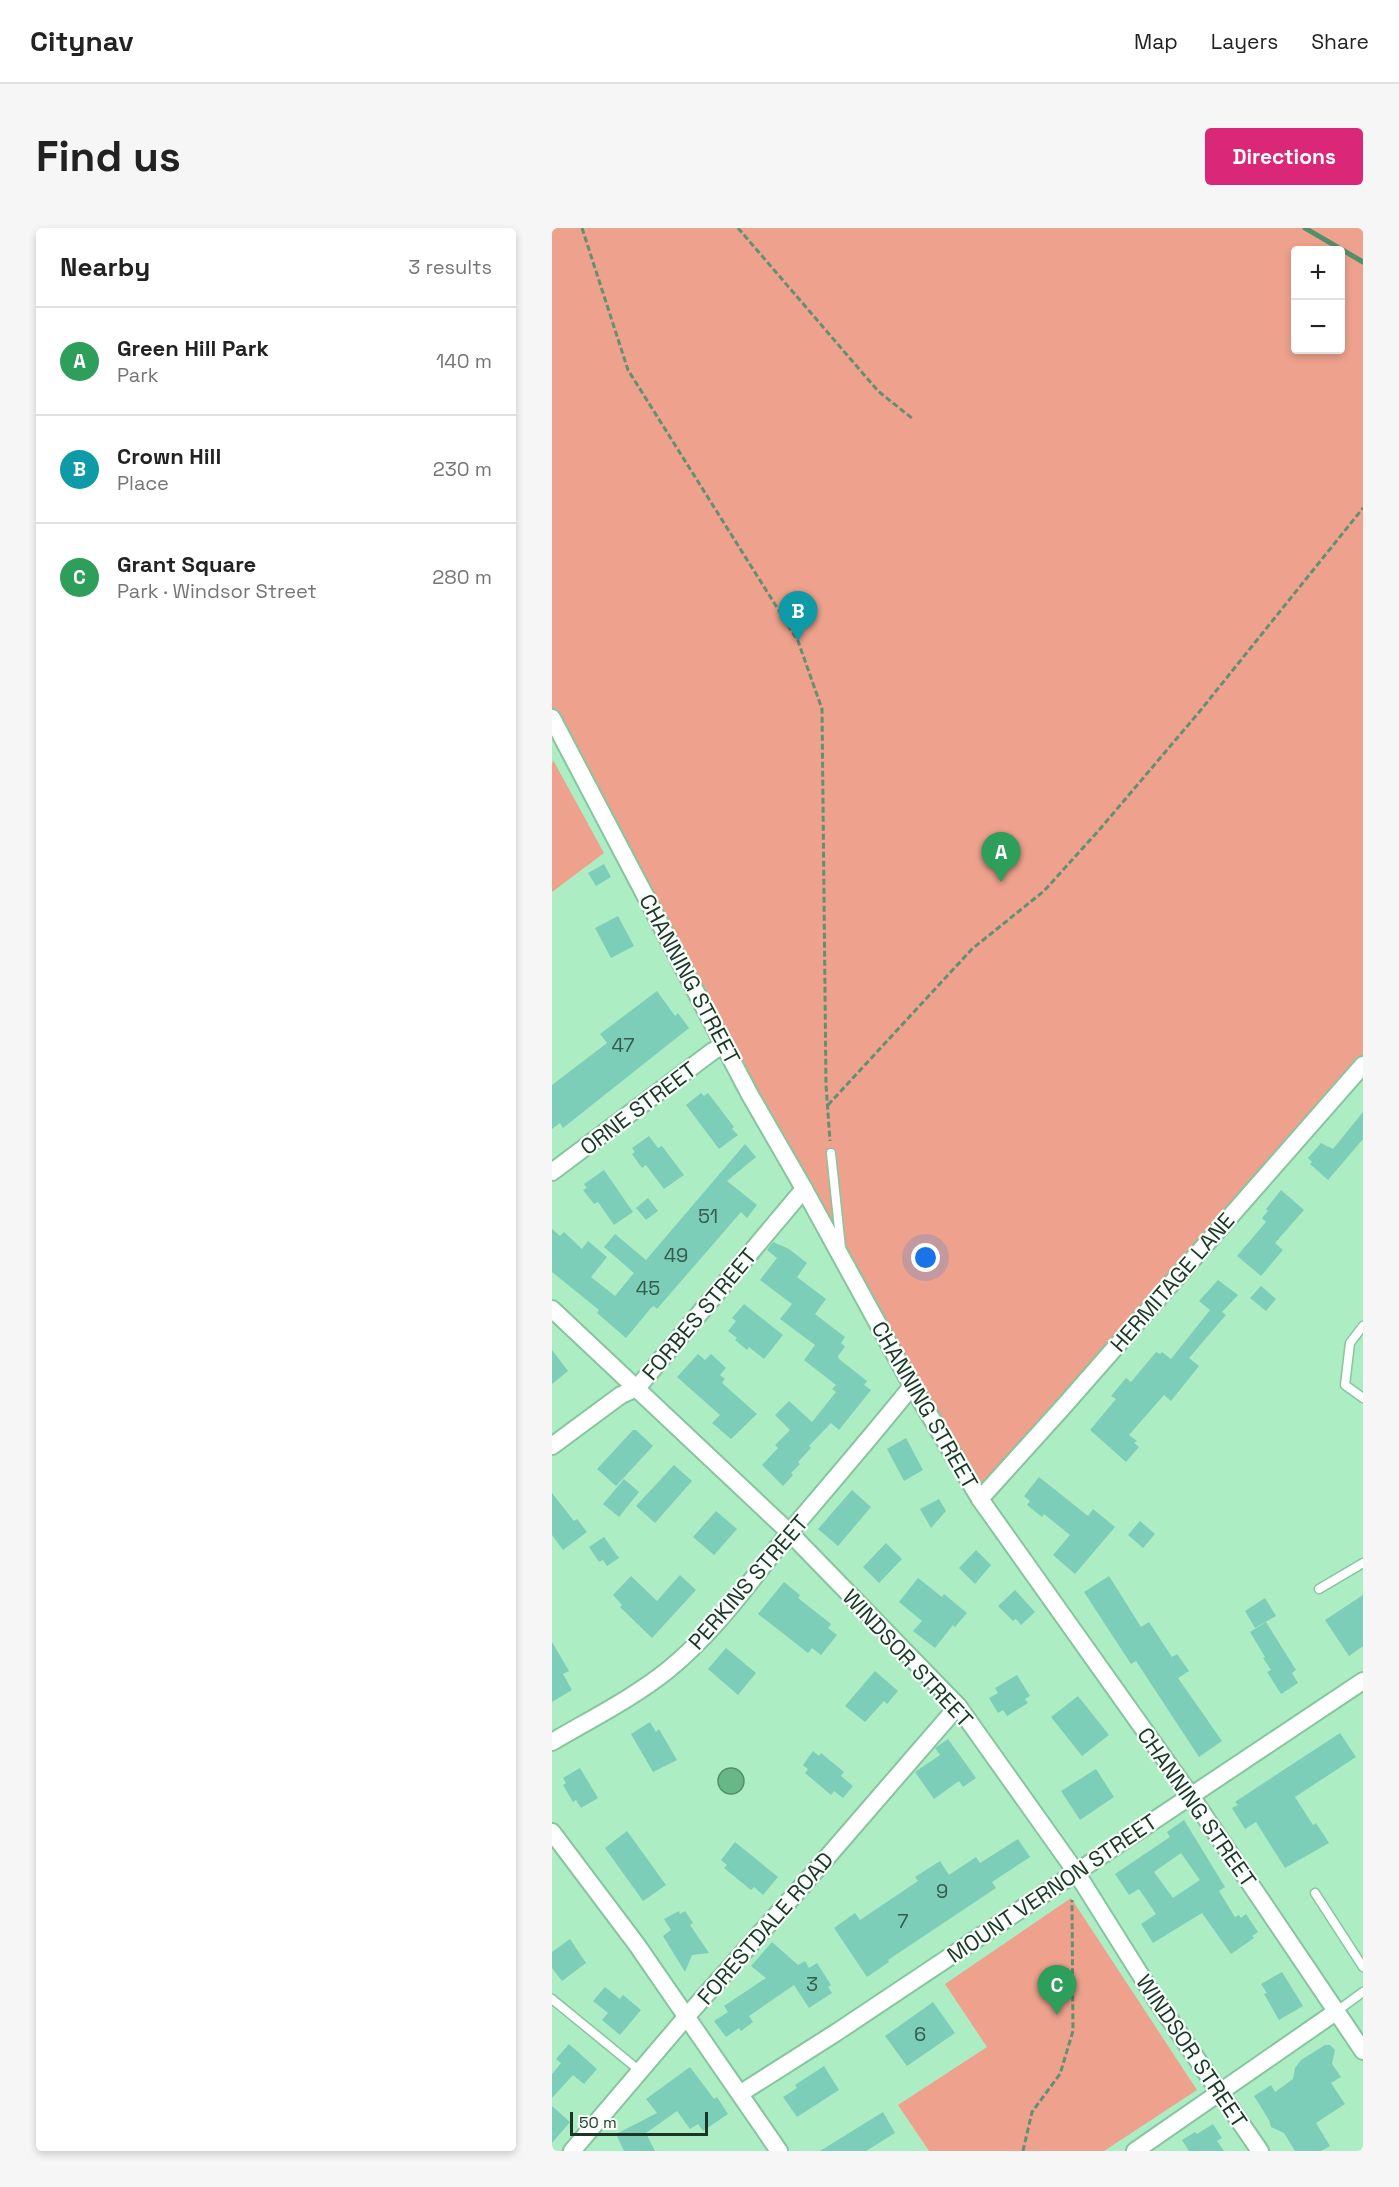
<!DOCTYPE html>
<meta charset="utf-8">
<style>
body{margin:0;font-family:"Space Grotesk",sans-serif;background:#f6f6f6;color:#222}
.controls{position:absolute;right:18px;top:18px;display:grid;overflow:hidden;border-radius:6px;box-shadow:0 3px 9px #0003}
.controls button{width:54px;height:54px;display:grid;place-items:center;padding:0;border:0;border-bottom:2px solid #e0e0e0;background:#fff;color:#222;font:30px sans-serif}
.scale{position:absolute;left:18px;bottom:15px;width:138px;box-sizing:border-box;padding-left:6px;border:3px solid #1c3626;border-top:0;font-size:16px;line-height:21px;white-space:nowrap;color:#1c3626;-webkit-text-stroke:4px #f8fefa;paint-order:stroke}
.you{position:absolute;left:374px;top:1030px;width:21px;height:21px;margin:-15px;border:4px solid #fff;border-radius:50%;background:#1a73e8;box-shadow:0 0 0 9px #1a73e833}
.badge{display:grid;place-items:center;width:39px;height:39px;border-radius:50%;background:#db2777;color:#fff;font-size:20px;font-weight:700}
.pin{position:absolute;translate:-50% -50px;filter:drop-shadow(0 2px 3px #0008)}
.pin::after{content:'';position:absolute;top:32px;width:21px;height:18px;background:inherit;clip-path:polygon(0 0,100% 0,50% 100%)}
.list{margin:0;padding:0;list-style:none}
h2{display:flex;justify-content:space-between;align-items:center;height:78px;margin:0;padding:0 24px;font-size:26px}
h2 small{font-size:20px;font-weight:400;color:#767676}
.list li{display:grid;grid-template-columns:39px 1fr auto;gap:18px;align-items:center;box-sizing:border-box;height:108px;padding:0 24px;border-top:2px solid #e0e0e0}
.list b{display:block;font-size:22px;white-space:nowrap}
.list p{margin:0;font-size:20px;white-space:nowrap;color:#767676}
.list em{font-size:20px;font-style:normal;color:#767676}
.map{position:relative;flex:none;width:811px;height:1923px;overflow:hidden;border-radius:6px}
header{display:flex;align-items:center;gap:36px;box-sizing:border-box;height:84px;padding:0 30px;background:#fff;border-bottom:2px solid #e0e0e0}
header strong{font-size:28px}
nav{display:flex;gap:33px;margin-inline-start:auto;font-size:21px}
.intro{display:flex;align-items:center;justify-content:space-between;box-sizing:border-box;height:144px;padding:0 36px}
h1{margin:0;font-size:42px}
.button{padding:15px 27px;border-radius:6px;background:#db2777;color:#fff;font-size:21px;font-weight:700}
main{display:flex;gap:36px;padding:0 36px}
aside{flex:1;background:#fff;border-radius:6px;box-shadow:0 3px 9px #0003}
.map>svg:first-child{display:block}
.green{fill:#eea28d;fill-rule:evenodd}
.water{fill:#68b787;stroke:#51906a;stroke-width:1.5}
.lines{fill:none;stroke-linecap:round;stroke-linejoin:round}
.stream{stroke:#51906a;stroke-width:5}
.building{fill:#7cceb9;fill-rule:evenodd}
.service-casing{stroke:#86c59d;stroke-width:11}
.minor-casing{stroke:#86c59d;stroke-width:20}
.path{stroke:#638f73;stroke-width:3;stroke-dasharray:6 3;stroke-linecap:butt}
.service{stroke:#fff;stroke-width:8}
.minor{stroke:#fff;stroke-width:16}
.labels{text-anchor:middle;stroke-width:4.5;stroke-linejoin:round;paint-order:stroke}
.number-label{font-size:20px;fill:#345c4b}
.street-label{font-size:22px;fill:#1c3626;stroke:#f8fefa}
</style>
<header>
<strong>Citynav</strong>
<nav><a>Map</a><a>Layers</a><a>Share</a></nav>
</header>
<div class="intro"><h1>Find us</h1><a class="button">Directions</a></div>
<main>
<aside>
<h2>Nearby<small>3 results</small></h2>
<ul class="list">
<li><span class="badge" style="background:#2e9e5b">A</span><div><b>Green Hill Park</b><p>Park</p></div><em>140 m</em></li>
<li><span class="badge" style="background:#0f9aa8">B</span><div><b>Crown Hill</b><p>Place</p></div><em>230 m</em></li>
<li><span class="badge" style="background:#2e9e5b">C</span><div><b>Grant Square</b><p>Park · Windsor Street</p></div><em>280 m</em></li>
</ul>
</aside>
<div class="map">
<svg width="811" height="1923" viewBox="0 0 811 1923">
<rect width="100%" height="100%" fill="#adedc4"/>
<g class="green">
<path d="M 0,0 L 811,0 L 811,837 L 428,1271 L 0,490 ZM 744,22 L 788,22 L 788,122 L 744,122 Z"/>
<path d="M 1,532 L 52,625 L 0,664 L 0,537 Z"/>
<path d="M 519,1670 L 645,1862 L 552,1923 L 377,1923 L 346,1877 L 435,1819 L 393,1756 Z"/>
</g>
<circle class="water" cx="179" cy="1553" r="13"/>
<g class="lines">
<path class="stream" d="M 753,0 L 811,34"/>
</g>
<g class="building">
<path d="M 52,636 L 59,649 L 44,658 L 36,645 Z"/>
<path d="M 66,688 L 82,718 L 59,730 L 43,700 Z"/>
<path d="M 105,763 L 123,788 L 126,785 L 137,800 L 11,900 L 8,895 L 0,901 L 0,857 L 55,815 L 48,806 Z"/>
<path d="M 149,865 L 152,868 L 156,865 L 182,899 L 180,901 L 186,907 L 167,921 L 134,877 Z"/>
<path d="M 811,884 L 811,911 L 776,952 L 758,936 L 760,934 L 756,930 L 769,915 L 781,921 Z"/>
<path d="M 97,908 L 106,920 L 110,918 L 132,947 L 112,961 L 94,937 L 90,940 L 80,926 L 83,924 L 80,920 Z"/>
<path d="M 193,916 L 204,929 L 175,953 L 205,977 L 195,990 L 189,984 L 105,1081 L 102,1078 L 99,1080 L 74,1110 L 45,1085 L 47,1082 L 0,1044 L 0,1001 L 8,1008 L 12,1004 L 30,1021 L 36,1013 L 55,1029 L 39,1049 L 63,1068 L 82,1045 L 52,1019 L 63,1006 L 94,1032 Z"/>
<path d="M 52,942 L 81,984 L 62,997 L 46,974 L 42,976 L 31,962 L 35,960 L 32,956 Z"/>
<path d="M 729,962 L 752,982 L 723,1015 L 731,1022 L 709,1048 L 685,1028 L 714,994 L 710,990 L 716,983 L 714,981 Z"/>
<path d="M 96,970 L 106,983 L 94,992 L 84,980 Z"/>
<path d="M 221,1014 L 237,1021 L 255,1035 L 245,1049 L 274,1071 L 263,1086 L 293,1109 L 289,1115 L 293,1119 L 286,1128 L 287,1131 L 315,1153 L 312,1157 L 319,1162 L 287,1202 L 279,1195 L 257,1218 L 259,1220 L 246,1234 L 248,1236 L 239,1245 L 241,1247 L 231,1258 L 210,1237 L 226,1220 L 223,1217 L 238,1202 L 223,1187 L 237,1173 L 260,1194 L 284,1164 L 280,1161 L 284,1157 L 252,1132 L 263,1117 L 228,1091 L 240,1076 L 208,1052 L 225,1030 L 215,1022 Z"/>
<path d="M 666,1052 L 686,1067 L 670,1084 L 674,1087 L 637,1130 L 647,1138 L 619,1173 L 612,1167 L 577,1207 L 585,1213 L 582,1215 L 587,1219 L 574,1234 L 538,1202 L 564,1171 L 559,1168 L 574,1150 L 579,1154 L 604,1124 L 608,1126 L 610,1124 L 619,1131 L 658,1082 L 647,1073 Z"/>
<path d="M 709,1058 L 724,1071 L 714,1083 L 698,1070 Z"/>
<path d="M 192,1076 L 231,1107 L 212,1131 L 197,1119 L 195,1122 L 183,1112 L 185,1110 L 176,1103 L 184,1093 L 180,1090 Z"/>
<path d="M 0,1122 L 16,1143 L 0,1156 Z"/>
<path d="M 146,1126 L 153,1132 L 159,1126 L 174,1140 L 168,1147 L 173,1151 L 170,1155 L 205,1186 L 179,1211 L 160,1195 L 168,1187 L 125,1149 Z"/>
<path d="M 81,1202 L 84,1202 L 101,1218 L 64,1258 L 45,1241 Z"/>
<path d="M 354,1210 L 371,1242 L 352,1253 L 335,1221 Z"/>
<path d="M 122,1237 L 140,1253 L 103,1295 L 84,1278 Z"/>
<path d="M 487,1249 L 536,1288 L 541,1281 L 563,1299 L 523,1346 L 501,1327 L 518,1307 L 492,1286 L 490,1289 L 475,1277 L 478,1273 L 472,1268 Z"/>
<path d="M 72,1251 L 87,1264 L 67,1289 L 51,1276 Z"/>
<path d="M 300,1262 L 319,1279 L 286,1318 L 266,1301 Z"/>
<path d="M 0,1265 L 22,1293 L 25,1291 L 35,1304 L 11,1322 L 0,1307 Z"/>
<path d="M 387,1271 L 394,1283 L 379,1300 L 368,1281 Z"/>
<path d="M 164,1283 L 185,1301 L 162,1327 L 141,1309 Z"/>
<path d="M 588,1293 L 603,1306 L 591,1320 L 576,1307 Z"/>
<path d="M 52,1309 L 67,1330 L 55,1338 L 51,1332 L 47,1334 L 37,1319 Z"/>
<path d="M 334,1315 L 350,1331 L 327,1355 L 311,1339 Z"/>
<path d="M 424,1322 L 439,1337 L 423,1356 L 407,1340 Z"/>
<path d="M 128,1347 L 144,1362 L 100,1410 L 68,1379 L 70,1377 L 61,1367 L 79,1348 L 105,1373 Z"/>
<path d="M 557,1348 L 589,1399 L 597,1394 L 620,1429 L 625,1426 L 637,1443 L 626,1450 L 670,1513 L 647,1529 L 584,1433 L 579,1436 L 532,1364 Z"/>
<path d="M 366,1350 L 390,1369 L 392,1366 L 415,1385 L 403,1399 L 401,1397 L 383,1420 L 361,1403 L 370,1393 L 347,1374 Z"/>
<path d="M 232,1354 L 248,1367 L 246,1370 L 279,1396 L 276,1400 L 285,1407 L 269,1427 L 260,1420 L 256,1425 L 206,1386 Z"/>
<path d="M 463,1362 L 483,1384 L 469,1397 L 464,1391 L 461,1393 L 446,1378 Z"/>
<path d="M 811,1367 L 811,1418 L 797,1428 L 773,1392 Z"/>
<path d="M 713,1370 L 724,1388 L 703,1400 L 693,1383 Z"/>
<path d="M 714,1394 L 744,1442 L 740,1445 L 746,1455 L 729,1466 L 715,1444 L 719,1442 L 711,1430 L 713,1429 L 698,1404 Z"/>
<path d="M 0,1414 L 17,1443 L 11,1446 L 20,1462 L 0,1474 Z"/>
<path d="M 174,1420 L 204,1445 L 186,1467 L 156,1441 Z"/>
<path d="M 323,1443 L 346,1463 L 335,1476 L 332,1473 L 313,1494 L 293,1478 Z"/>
<path d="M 465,1447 L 478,1468 L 473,1471 L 476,1475 L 455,1488 L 451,1482 L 446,1485 L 437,1470 L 446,1465 L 443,1460 Z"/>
<path d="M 526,1468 L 557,1507 L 530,1528 L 499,1489 Z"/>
<path d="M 98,1494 L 104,1504 L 107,1501 L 125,1532 L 101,1544 L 79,1506 Z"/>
<path d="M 788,1505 L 804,1529 L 743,1569 L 761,1597 L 764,1595 L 777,1615 L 733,1640 L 704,1594 L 693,1601 L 680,1580 L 686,1577 L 683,1574 L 701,1562 Z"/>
<path d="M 396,1511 L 424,1550 L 411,1559 L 407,1553 L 382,1571 L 363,1544 L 388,1527 L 383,1520 Z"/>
<path d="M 261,1523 L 267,1528 L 269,1525 L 292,1544 L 289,1548 L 301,1558 L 291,1570 L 282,1563 L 279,1567 L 253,1545 L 256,1541 L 251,1537 Z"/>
<path d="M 28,1540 L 46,1570 L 29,1580 L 24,1572 L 21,1574 L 11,1557 L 14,1555 L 11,1550 Z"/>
<path d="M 544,1541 L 562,1569 L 528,1592 L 509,1563 Z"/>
<path d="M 632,1592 L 673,1659 L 667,1663 L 683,1689 L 687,1687 L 689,1690 L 694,1686 L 706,1704 L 700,1708 L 702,1710 L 679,1726 L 650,1685 L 601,1715 L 589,1696 L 604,1686 L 587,1661 L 577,1667 L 563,1646 L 618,1609 L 615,1604 ZM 629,1625 L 648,1652 L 621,1670 L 602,1644 Z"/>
<path d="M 75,1603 L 114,1657 L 91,1673 L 53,1620 Z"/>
<path d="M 466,1611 L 478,1629 L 440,1654 L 444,1660 L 336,1732 L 337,1734 L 315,1749 L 282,1700 L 303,1685 L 308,1692 L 366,1653 L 363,1649 L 388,1633 L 397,1647 L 424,1629 L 428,1635 Z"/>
<path d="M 183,1614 L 226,1649 L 211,1667 L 202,1659 L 199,1662 L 172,1640 L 175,1637 L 169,1632 Z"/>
<path d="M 127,1683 L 128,1686 L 133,1683 L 141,1695 L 138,1697 L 157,1725 L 140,1727 L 133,1744 L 111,1708 L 119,1702 L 112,1691 Z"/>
<path d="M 18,1711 L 34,1735 L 10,1753 L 0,1740 L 0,1724 Z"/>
<path d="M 220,1714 L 246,1737 L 253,1733 L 257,1740 L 265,1735 L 279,1757 L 276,1759 L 280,1765 L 257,1780 L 242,1757 L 197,1788 L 201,1794 L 189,1803 L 187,1800 L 174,1809 L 162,1793 L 176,1784 L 172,1778 L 214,1750 L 199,1738 Z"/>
<path d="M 730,1744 L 751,1778 L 727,1792 L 712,1766 L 715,1765 L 709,1756 Z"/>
<path d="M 53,1759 L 68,1771 L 71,1767 L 89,1782 L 68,1807 L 50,1792 L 56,1785 L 41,1773 Z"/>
<path d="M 381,1774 L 403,1805 L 355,1838 L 333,1808 Z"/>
<path d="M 17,1816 L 45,1841 L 32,1856 L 21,1847 L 0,1870 L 0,1846 L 9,1835 L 4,1831 Z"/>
<path d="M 773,1817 L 778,1817 L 783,1822 L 780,1836 L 789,1849 L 779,1855 L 793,1876 L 764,1895 L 778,1918 L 769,1923 L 743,1923 L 732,1905 L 719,1899 L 717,1892 L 702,1868 L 719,1857 L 723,1864 L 741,1851 L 743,1840 L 749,1832 Z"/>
<path d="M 272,1838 L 287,1862 L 245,1889 L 231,1869 L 245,1860 L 243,1857 Z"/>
<path d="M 138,1839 L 162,1871 L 165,1869 L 176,1886 L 151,1903 L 146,1896 L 138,1901 L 125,1883 L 94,1905 L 103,1923 L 72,1923 L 64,1906 L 105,1885 L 94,1871 Z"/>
<path d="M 0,1878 L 18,1894 L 0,1915 Z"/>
<path d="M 331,1884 L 343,1905 L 314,1923 L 268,1923 Z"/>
<path d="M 661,1896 L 670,1910 L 665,1913 L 672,1923 L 637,1923 L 630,1912 L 643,1904 L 645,1906 Z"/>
</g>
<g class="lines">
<defs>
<g id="service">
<path d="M 279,925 L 289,1020"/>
<path d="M 811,1098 L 798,1115 L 793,1157 L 811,1170"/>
<path d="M 767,1361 L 811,1335"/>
<path d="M 763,1665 L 811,1739"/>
<path d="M 0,1771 L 88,1843"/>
<path d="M 785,1783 L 811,1764"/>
</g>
<g id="minor">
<path d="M 0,490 L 198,867 L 251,959 L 360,1158 L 428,1271 L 639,1568 L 811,1823"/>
<path d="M 0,944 L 161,823 L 172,817"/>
<path d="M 0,1081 L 238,1305 L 406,1478 L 524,1644 L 603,1770 L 708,1923"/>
<path d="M 0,1218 L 69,1167 L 85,1160 L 252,961"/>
<path d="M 428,1271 L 512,1178 L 811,837"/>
<path d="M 0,1514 C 39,1491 81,1470 116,1442 C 164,1403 199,1352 237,1305 C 278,1256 320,1208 360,1158"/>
<path d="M 0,1604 L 85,1717 L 227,1923"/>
<path d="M 189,1865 L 285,1804 L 811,1453"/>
<path d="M 20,1923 L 135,1788 L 252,1656 L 406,1478"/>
<path d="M 583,1923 L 785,1783"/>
</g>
</defs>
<use href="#service" class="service-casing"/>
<use href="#minor" class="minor-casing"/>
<g class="path">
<path d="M 30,0 L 76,142 L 246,413 L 270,481 L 274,857 L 278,913"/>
<path d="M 186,0 L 326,163 L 361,191"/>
<path d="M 276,877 L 420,721 L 492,663 L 548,601 L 648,483 L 811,280"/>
<path d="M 471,1923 L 480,1884 L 508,1846 L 521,1803 L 520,1672"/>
</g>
<use href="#service" class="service"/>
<use href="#minor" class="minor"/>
</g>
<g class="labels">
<g class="number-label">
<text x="71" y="824">47</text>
<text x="156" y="995">51</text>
<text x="124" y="1034">49</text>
<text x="96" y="1067">45</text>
<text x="390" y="1670">9</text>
<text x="351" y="1700">7</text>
<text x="260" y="1763">3</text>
<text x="368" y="1813">6</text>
</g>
<g class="street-label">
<text transform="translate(138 751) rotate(62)" y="8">CHANNING STREET</text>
<text transform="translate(86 880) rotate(-37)" y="8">ORNE STREET</text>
<text transform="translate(620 1054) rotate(-49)" y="8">HERMITAGE LANE</text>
<text transform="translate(147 1086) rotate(-50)" y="8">FORBES STREET</text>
<text transform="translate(373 1177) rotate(60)" y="8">CHANNING STREET</text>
<text transform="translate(196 1354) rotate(-49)" y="8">PERKINS STREET</text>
<text transform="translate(356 1430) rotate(47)" y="8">WINDSOR STREET</text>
<text transform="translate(645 1579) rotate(55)" y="8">CHANNING STREET</text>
<text transform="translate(500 1660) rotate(-34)" y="8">MOUNT VERNON STREET</text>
<text transform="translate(213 1700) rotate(-49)" y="8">FORESTDALE ROAD</text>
<text transform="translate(640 1823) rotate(56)" y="8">WINDSOR STREET</text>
</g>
</g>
</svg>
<div class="controls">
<button>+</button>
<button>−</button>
</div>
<div class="scale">50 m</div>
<div class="you"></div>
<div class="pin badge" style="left:449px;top:654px;background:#2e9e5b">A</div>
<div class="pin badge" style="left:246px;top:413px;background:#0f9aa8">B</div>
<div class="pin badge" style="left:505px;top:1787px;background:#2e9e5b">C</div>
</div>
</main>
